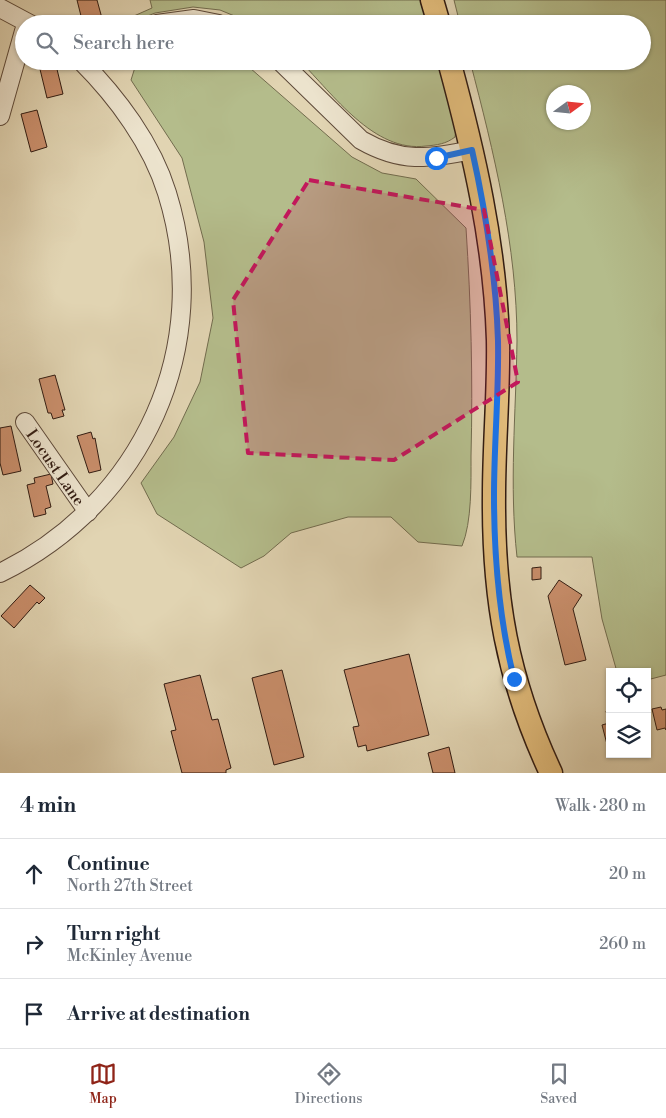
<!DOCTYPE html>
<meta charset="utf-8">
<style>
body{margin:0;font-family:"Libre Bodoni",serif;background:#f2f2f3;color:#1f2937}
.controls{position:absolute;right:15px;bottom:15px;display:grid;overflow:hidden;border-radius:0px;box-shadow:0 1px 4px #0004}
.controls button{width:45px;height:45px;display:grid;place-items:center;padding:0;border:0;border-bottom:1px solid #e0e1e3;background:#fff;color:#1f2937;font:25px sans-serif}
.compass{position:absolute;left:546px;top:85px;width:45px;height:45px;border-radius:50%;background:#fff;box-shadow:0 1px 4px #0004;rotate:75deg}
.stop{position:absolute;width:15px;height:15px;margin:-11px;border:4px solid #1a73e8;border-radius:50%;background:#fff}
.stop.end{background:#1a73e8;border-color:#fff;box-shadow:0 1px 5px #0008}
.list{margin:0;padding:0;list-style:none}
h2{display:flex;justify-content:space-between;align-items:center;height:65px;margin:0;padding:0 20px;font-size:21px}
h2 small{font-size:16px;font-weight:400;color:#747a83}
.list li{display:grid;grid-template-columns:32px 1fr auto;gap:15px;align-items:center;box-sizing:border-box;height:70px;padding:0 20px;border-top:1px solid #e0e1e3}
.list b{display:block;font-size:19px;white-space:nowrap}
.list p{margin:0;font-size:16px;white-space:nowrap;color:#747a83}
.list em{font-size:16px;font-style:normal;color:#747a83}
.icon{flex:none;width:28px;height:28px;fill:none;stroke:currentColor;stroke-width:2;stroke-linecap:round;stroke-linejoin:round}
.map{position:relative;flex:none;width:666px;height:773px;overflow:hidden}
.search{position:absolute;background:#fff;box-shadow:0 1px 4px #0004;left:15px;right:15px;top:15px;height:55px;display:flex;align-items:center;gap:12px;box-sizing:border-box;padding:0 18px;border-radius:28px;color:#747a83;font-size:19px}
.sheet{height:275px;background:#fff}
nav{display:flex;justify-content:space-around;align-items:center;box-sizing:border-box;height:70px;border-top:1px solid #e0e1e3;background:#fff;font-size:14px;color:#747a83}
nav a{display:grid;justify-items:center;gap:2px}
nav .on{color:#8f2418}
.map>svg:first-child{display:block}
.green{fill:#b4bc8b;stroke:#726c4e;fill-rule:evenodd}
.building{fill:#c98e6b;stroke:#311b11}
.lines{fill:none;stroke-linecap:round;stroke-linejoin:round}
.minor-casing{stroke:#5d4939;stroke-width:20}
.major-casing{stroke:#311b11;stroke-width:25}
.minor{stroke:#ece3cd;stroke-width:18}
.major{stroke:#e0ba79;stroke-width:22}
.route{stroke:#1a73e8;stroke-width:6}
.marked{fill:#c2185b;fill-opacity:0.2;stroke:#c2185b;stroke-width:4;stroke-dasharray:10 6;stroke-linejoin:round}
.labels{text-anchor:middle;stroke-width:4;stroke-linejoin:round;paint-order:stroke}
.street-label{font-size:16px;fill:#311b11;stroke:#ece3cd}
</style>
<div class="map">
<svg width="666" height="773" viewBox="0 0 666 773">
<rect width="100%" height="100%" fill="#e1d4b2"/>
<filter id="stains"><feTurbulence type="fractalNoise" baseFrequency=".004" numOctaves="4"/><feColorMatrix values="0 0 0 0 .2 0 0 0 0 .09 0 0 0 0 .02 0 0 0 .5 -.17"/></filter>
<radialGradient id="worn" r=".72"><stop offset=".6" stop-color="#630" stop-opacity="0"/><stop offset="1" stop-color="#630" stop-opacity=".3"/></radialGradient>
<g class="green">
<path d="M 150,0 L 420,0 L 427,24 L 254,24 L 220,10 L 193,7 L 155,13 L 128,24 L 118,23 L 152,8 Z"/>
<path d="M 454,0 L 666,0 L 666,675 L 647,680 L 647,672 L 617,672 L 602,619 L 592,557 L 517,557 C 509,485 516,413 517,341 C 517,246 494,153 470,61 L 642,61 L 642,24 L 460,24 ZM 554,92 L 584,92 L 584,122 L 554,122 Z"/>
<path d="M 137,61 L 242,61 L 352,157 L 382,173 L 416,179 L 466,228 C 471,304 473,379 471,456 C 471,482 472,522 462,546 L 418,542 L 391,517 L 348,517 L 291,533 L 264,556 L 241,568 L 157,514 L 141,483 L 174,437 L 200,382 L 213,318 L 204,242 L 182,158 L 131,80 Z"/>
<path d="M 300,61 L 437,61 L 456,129 L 455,137 C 446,144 437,145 426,146 C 374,153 333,94 300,61 Z"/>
</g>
<g class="building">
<path d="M 77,0 L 97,0 L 103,22 L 83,24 Z"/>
<path d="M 38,61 L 55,61 L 63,94 L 47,98 Z"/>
<path d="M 37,110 L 47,147 L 31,152 L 21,114 Z"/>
<path d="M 55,375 L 65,410 L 62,410 L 64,416 L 53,419 L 51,413 L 48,413 L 39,379 Z"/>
<path d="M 11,426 L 21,471 L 3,475 L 0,463 L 0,428 Z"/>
<path d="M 91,432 L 93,439 L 95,438 L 101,470 L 89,473 L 77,436 Z"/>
<path d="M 51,474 L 53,484 L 46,486 L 51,507 L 45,509 L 46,514 L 34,517 L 27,485 L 35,483 L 34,478 Z"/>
<path d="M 541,567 L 541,579 L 532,580 L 532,568 Z"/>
<path d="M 559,580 L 582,595 L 573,609 L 586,660 L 565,665 L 548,596 Z"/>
<path d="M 30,585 L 45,598 L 39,604 L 37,602 L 14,628 L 1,616 Z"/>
<path d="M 409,654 L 429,735 L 367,751 L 366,745 L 358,747 L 353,727 L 359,726 L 344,670 Z"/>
<path d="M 282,670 L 304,757 L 274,765 L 252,678 Z"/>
<path d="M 200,675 L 212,720 L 218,719 L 231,768 L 226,770 L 226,773 L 182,773 L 171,731 L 176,730 L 164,684 Z"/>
<path d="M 661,707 L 662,710 L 666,709 L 666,730 L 665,728 L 657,730 L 652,709 Z"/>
<path d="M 610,710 L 610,752 L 609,752 L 602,725 L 609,723 L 606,711 Z"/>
<path d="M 449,747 L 455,773 L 433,773 L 428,753 Z"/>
</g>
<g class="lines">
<defs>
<g id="minor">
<path d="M 0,8 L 30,24"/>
<path d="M 157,24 L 194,19 L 219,24"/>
<path d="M 280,61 L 361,140 C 401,163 428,159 472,150"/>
<path d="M 0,116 L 24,31"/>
<path d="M 25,422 L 88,512"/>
<path d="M 0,573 C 143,503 215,347 167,193 C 152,144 117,97 81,61"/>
</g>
<g id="major">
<path d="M 432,0 L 439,24"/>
<path d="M 449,61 C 474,153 495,244 498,340 C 499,391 494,443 494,495 C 493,598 507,679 551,773"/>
</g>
</defs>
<use href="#minor" class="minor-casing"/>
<use href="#major" class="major-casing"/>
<use href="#minor" class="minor"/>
<use href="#major" class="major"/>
</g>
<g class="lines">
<path class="route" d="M 436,158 L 472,150 C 486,213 496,276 498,341 C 499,392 494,444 494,495 C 494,558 499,618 514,679"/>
</g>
<path class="marked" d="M 309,180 L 484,210 L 518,382 L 394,460 L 248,453 L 233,300 Z"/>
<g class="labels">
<g class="street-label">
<text transform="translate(56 467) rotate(55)" y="6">Locust Lane</text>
</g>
</g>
<rect width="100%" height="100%" filter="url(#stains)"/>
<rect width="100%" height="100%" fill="url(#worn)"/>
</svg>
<div class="controls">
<button><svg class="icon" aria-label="locate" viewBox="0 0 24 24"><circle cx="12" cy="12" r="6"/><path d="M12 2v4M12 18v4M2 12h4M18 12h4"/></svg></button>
<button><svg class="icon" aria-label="layers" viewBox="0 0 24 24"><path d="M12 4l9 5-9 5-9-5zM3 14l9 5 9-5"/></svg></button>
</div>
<svg class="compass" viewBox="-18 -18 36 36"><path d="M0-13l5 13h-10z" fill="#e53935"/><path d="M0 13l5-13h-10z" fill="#747a83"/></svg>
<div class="stop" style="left:436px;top:158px"></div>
<div class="stop end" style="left:514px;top:679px"></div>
<div class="search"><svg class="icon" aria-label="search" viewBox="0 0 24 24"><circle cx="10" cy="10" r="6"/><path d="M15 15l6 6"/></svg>Search here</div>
</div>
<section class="sheet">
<h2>4 min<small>Walk · 280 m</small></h2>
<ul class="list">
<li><svg class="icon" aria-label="ahead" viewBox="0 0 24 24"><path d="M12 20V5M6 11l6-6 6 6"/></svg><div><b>Continue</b><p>North 27th Street</p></div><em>20 m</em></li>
<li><svg class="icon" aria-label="right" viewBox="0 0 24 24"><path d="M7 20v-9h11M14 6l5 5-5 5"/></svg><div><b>Turn right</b><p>McKinley Avenue</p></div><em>260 m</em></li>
<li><svg class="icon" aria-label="arrive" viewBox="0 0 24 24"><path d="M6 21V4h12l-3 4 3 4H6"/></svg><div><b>Arrive at destination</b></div></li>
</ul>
</section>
<nav>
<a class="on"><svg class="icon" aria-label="map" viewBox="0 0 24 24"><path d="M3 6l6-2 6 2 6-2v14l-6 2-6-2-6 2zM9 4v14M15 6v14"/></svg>Map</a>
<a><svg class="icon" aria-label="directions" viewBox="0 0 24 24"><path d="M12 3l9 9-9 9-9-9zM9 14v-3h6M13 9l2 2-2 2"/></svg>Directions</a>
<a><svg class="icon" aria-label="saved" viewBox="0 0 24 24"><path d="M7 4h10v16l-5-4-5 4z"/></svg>Saved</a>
</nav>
